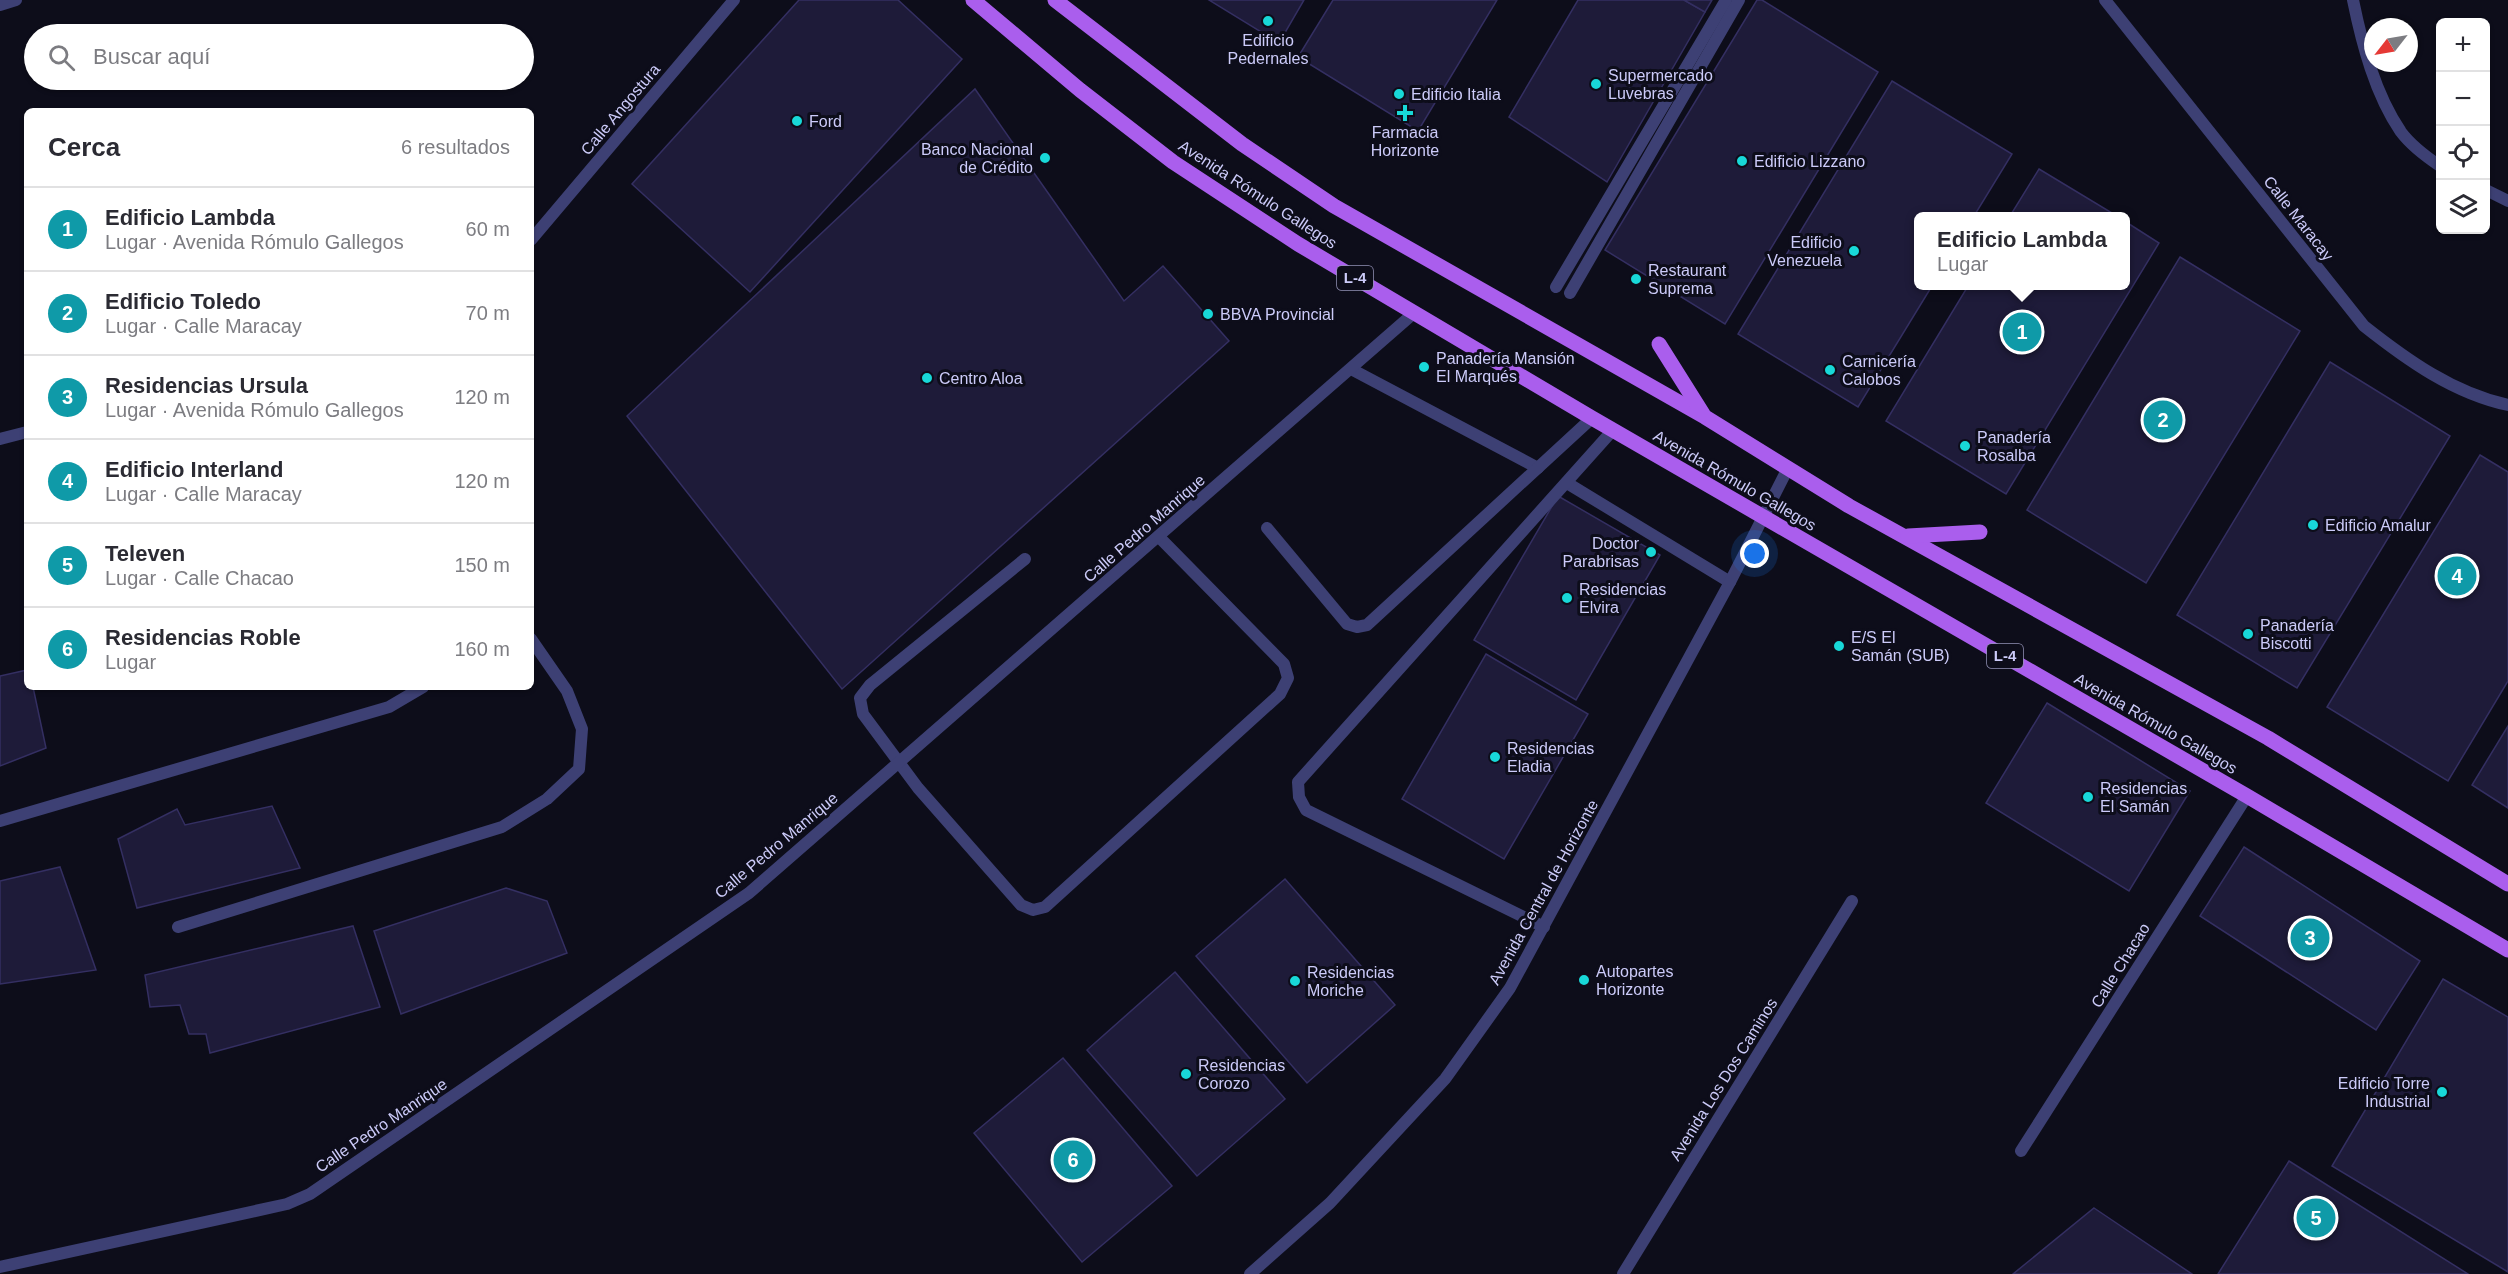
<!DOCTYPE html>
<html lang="es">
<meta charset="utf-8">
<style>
body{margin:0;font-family:Helvetica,sans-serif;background:#f2f2f3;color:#2b2b33}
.controls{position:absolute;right:18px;top:18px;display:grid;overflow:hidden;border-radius:9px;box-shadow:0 2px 4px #0004}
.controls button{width:54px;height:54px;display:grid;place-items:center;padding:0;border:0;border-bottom:2px solid #e1e1e2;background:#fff;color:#2b2b33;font:30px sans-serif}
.compass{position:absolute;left:2364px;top:18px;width:54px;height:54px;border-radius:50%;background:#fff;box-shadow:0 2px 4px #0004;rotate:239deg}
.you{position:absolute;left:1755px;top:554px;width:21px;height:21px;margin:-15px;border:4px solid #fff;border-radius:50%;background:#1a73e8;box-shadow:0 0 0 9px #1a73e833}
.badge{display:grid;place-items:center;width:39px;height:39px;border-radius:50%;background:#0b8043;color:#fff;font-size:20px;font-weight:700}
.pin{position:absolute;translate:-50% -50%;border:3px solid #fff;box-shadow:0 2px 6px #0006}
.popup{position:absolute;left:1914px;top:212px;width:216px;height:78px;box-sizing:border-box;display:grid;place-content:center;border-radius:9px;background:#fff;filter:drop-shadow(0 2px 4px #0005);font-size:20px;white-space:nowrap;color:#7c7c81}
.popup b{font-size:22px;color:#2b2b33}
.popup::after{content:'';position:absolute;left:50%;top:100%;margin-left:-12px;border:12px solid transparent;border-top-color:#fff}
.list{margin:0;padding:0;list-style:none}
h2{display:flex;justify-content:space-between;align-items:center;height:78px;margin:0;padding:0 24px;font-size:26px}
h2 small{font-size:20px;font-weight:400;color:#7c7c81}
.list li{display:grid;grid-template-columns:39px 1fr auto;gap:18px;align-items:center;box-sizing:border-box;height:84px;padding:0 24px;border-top:2px solid #e1e1e2}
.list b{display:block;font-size:22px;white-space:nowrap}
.list p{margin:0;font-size:20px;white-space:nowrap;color:#7c7c81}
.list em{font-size:20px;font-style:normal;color:#7c7c81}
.icon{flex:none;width:33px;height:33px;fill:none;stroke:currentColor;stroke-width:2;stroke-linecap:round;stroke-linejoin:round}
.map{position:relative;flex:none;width:2508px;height:1274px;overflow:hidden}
.search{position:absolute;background:#fff;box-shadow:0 2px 4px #0004;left:24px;top:24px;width:510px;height:66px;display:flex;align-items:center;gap:15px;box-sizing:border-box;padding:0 21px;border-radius:33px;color:#7c7c81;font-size:22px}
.panel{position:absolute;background:#fff;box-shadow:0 2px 4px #0004;left:24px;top:108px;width:510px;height:582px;border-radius:9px}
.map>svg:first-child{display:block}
.building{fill:#1e1b39;stroke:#342f62;stroke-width:1.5}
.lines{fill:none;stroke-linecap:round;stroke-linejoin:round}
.service{stroke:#3d4074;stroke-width:12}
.minor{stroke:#3d4074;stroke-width:12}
.primary{stroke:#aa5eed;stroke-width:15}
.poi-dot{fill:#18d8d8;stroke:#0d0d1a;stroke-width:2}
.labels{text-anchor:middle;stroke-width:6;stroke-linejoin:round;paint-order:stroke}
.shield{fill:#0d0d1a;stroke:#9392b6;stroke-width:1.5}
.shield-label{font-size:15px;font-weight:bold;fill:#cccbf9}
.poi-label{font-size:16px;fill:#cccbf9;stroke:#0d0d1a;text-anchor:start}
.street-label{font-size:16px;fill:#cccbf9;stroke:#0d0d1a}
</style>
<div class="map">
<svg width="2508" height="1274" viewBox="0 0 2508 1274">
<rect width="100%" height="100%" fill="#0d0d1a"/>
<g class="building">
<path d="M 799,0 L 898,0 L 962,59 L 750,292 L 632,184 Z"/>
<path d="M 1209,0 L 1304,0 L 1279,43 Z"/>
<path d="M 1333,0 L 1497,0 L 1418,131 L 1298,57 Z"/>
<path d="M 1578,0 L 1684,0 L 1705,12 L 1607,182 L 1509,117 Z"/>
<path d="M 1684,0 L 1712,0 L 1705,12 Z"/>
<path d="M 1757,0 L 1762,0 L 1878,72 L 1725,324 L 1605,250 Z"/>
<path d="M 1892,81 L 2012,154 L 1974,216 L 1918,216 L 1918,286 L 1932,286 L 1858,407 L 1738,334 Z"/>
<path d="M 975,89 L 1124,301 L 1163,266 L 1229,341 L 842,689 L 627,416 Z"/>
<path d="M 2039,169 L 2117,216 L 2010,216 Z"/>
<path d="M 2126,222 L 2159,243 L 2006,494 L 1886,421 L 1968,286 L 2126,286 Z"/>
<path d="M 2180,257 L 2300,331 L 2146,583 L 2027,510 Z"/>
<path d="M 2330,362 L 2450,436 L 2297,688 L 2177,615 Z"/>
<path d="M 2480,455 L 2508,472 L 2508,681 L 2448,781 L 2327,707 Z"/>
<path d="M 1558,496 L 1660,555 L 1576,700 L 1474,640 Z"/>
<path d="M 1486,654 L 1588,714 L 1504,859 L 1402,799 Z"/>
<path d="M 27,670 L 27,687 L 33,687 L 46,748 L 0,766 L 0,676 Z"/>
<path d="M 2047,703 L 2190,791 L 2129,891 L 1986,803 Z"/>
<path d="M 2508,726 L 2508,808 L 2472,785 Z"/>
<path d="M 272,806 L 300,868 L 137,908 L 118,839 L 177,809 L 185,825 Z"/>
<path d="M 2244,847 L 2420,961 L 2376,1030 L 2200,916 Z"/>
<path d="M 60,867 L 96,970 L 0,984 L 0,881 Z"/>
<path d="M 1285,879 L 1395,1005 L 1307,1083 L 1196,956 Z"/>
<path d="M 506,888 L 547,901 L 567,953 L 401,1014 L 374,931 Z"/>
<path d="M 353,926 L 380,1007 L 210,1053 L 206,1034 L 189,1034 L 180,1005 L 150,1007 L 145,975 Z"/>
<path d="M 1175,972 L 1285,1099 L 1197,1176 L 1087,1050 Z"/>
<path d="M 2443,979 L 2508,1017 L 2508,1272 L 2332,1166 Z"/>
<path d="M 1063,1058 L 1172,1186 L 1082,1262 L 974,1133 Z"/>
<path d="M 2289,1161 L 2468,1274 L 2218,1274 Z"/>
<path d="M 2094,1208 L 2192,1274 L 2013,1274 Z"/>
</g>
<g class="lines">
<g class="service">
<path d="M 1556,287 L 1726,0"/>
<path d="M 1570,293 L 1739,0"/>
<path d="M 1351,369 L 1538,468"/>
<path d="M 1567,483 L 1730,582"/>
<path d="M 1267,528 L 1347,624 L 1357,627 L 1367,625 L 1592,418"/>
<path d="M 1025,559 L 870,685 L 860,698 L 863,714 L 918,788 L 1021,905 L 1033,910 L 1045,907 L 1280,694 L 1288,678 L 1284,664 L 1159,537"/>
<path d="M 1544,927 L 1306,810 L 1299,797 L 1298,782 L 1613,430"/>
</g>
<g class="minor">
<path d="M 2105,0 L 2364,326 C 2407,360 2453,393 2508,405"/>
<path d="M 2353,0 C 2362,44 2375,94 2401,132 C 2410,144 2428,158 2440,166"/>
<path d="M 0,5 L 16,0"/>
<path d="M 2486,190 L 2508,201"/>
<path d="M 531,240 L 734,0"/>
<path d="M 0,439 L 27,432"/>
<path d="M 0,821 L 389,707 L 423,687"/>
<path d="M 178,927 L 502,827 L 547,799 L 579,769 L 582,729 L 567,691 L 531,639"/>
<path d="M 2021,1151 L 2247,796"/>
<path d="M 0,1267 L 287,1204 L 310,1194 L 749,893 L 1414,313"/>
<path d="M 1250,1274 L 1330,1203 L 1445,1079 L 1510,988 L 1730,582 L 1787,470"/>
<path d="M 1623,1274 L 1852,901"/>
</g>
<g class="primary">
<path d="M 973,0 L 1080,90 L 1173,162 L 1298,244 L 1592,418 L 2247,796 L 2508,950"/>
<path d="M 1055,0 L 1242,144 L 1334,206 L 1705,417 L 1849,506 L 2268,738 L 2508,884"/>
<path d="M 1659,344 L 1703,414"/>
<path d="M 1908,536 L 1980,532"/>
</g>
</g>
<g class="poi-dot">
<circle cx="1268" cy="21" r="6"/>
<circle cx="1596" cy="84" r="6"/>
<circle cx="1399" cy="94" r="6"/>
<path d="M1402 104h6v6h6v6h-6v6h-6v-6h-6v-6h6z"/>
<circle cx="797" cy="121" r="6"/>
<circle cx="1045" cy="158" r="6"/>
<circle cx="1742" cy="161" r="6"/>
<circle cx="1854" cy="251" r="6"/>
<circle cx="1636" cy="279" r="6"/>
<circle cx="1208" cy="314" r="6"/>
<circle cx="1424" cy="367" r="6"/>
<circle cx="1830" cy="370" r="6"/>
<circle cx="927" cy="378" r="6"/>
<circle cx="1965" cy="446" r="6"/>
<circle cx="2313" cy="525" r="6"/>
<circle cx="1651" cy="552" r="6"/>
<circle cx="1567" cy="598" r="6"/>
<circle cx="2248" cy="634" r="6"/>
<circle cx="1839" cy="646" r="6"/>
<circle cx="1495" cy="757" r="6"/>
<circle cx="2088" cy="797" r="6"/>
<circle cx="1584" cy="980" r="6"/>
<circle cx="1295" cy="981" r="6"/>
<circle cx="1186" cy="1074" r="6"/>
<circle cx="2442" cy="1092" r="6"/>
</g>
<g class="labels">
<g class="shield">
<rect x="1337" y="266" width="36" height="24" rx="4.5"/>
<rect x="1987" y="644" width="36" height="24" rx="4.5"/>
</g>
<g class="shield-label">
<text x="1355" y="283">L-4</text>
<text x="2005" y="661">L-4</text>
</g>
<g class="poi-label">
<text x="1268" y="46" text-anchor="middle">Edificio<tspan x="1268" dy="18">Pedernales</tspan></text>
<text x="1608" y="81">Supermercado<tspan x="1608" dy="18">Luvebras</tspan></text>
<text x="1411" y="100">Edificio Italia</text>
<text x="809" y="127">Ford</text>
<text x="1405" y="138" text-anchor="middle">Farmacia<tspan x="1405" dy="18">Horizonte</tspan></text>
<text x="1033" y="155" text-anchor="end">Banco Nacional<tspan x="1033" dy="18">de Crédito</tspan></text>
<text x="1754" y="167">Edificio Lizzano</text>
<text x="1842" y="248" text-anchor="end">Edificio<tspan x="1842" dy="18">Venezuela</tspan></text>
<text x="1648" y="276">Restaurant<tspan x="1648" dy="18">Suprema</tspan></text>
<text x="1220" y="320">BBVA Provincial</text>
<text x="1436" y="364">Panadería Mansión<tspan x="1436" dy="18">El Marqués</tspan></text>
<text x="1842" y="367">Carnicería<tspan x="1842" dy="18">Calobos</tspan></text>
<text x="939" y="384">Centro Aloa</text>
<text x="1977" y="443">Panadería<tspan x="1977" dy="18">Rosalba</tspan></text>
<text x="2325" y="531">Edificio Amalur</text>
<text x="1639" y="549" text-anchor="end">Doctor<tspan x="1639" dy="18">Parabrisas</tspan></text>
<text x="1579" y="595">Residencias<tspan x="1579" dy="18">Elvira</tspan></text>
<text x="2260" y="631">Panadería<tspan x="2260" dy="18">Biscotti</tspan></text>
<text x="1851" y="643">E/S El<tspan x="1851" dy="18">Samán (SUB)</tspan></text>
<text x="1507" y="754">Residencias<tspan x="1507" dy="18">Eladia</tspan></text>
<text x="2100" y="794">Residencias<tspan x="2100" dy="18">El Samán</tspan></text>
<text x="1596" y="977">Autopartes<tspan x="1596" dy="18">Horizonte</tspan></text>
<text x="1307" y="978">Residencias<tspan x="1307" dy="18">Moriche</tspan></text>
<text x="1198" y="1071">Residencias<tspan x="1198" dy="18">Corozo</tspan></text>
<text x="2430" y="1089" text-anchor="end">Edificio Torre<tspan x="2430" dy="18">Industrial</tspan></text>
</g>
<g class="street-label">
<text transform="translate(620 109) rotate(-50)" y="6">Calle Angostura</text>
<text transform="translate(1258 194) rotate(33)" y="6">Avenida Rómulo Gallegos</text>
<text transform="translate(2299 218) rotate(52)" y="6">Calle Maracay</text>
<text transform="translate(1735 480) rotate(30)" y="6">Avenida Rómulo Gallegos</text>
<text transform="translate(1144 528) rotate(-41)" y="6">Calle Pedro Manrique</text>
<text transform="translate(2156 723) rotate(30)" y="6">Avenida Rómulo Gallegos</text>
<text transform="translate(776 845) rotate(-40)" y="6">Calle Pedro Manrique</text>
<text transform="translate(1543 892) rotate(-61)" y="6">Avenida Central de Horizonte</text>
<text transform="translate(2120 965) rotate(-58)" y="6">Calle Chacao</text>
<text transform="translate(1723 1079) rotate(-58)" y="6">Avenida Los Dos Caminos</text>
<text transform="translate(381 1125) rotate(-34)" y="6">Calle Pedro Manrique</text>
</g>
</g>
</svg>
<div class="controls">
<button>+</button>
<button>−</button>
<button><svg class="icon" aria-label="locate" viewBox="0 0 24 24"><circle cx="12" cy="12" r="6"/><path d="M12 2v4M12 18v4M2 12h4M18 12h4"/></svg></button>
<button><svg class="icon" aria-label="layers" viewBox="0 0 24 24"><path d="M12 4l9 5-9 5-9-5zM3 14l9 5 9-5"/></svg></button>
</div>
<svg class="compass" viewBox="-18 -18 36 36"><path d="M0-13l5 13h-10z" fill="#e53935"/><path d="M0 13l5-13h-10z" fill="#7c7c81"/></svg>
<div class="you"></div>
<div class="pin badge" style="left:2022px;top:332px;background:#0f9aa8">1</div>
<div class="popup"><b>Edificio Lambda</b>Lugar</div>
<div class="pin badge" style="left:2163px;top:420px;background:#0f9aa8">2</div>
<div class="pin badge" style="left:2310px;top:938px;background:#0f9aa8">3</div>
<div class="pin badge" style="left:2457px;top:576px;background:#0f9aa8">4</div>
<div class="pin badge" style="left:2316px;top:1218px;background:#0f9aa8">5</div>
<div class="pin badge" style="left:1073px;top:1160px;background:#0f9aa8">6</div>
<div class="search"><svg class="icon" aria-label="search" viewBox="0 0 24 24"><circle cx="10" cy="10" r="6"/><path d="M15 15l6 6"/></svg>Buscar aquí</div>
<section class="panel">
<h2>Cerca<small>6 resultados</small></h2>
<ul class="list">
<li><span class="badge" style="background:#0f9aa8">1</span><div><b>Edificio Lambda</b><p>Lugar · Avenida Rómulo Gallegos</p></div><em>60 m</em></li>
<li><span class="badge" style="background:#0f9aa8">2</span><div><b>Edificio Toledo</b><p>Lugar · Calle Maracay</p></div><em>70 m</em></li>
<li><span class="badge" style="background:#0f9aa8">3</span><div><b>Residencias Ursula</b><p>Lugar · Avenida Rómulo Gallegos</p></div><em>120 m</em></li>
<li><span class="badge" style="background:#0f9aa8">4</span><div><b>Edificio Interland</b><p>Lugar · Calle Maracay</p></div><em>120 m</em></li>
<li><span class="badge" style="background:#0f9aa8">5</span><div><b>Televen</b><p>Lugar · Calle Chacao</p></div><em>150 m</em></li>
<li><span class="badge" style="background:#0f9aa8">6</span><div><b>Residencias Roble</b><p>Lugar</p></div><em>160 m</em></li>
</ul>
</section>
</div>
